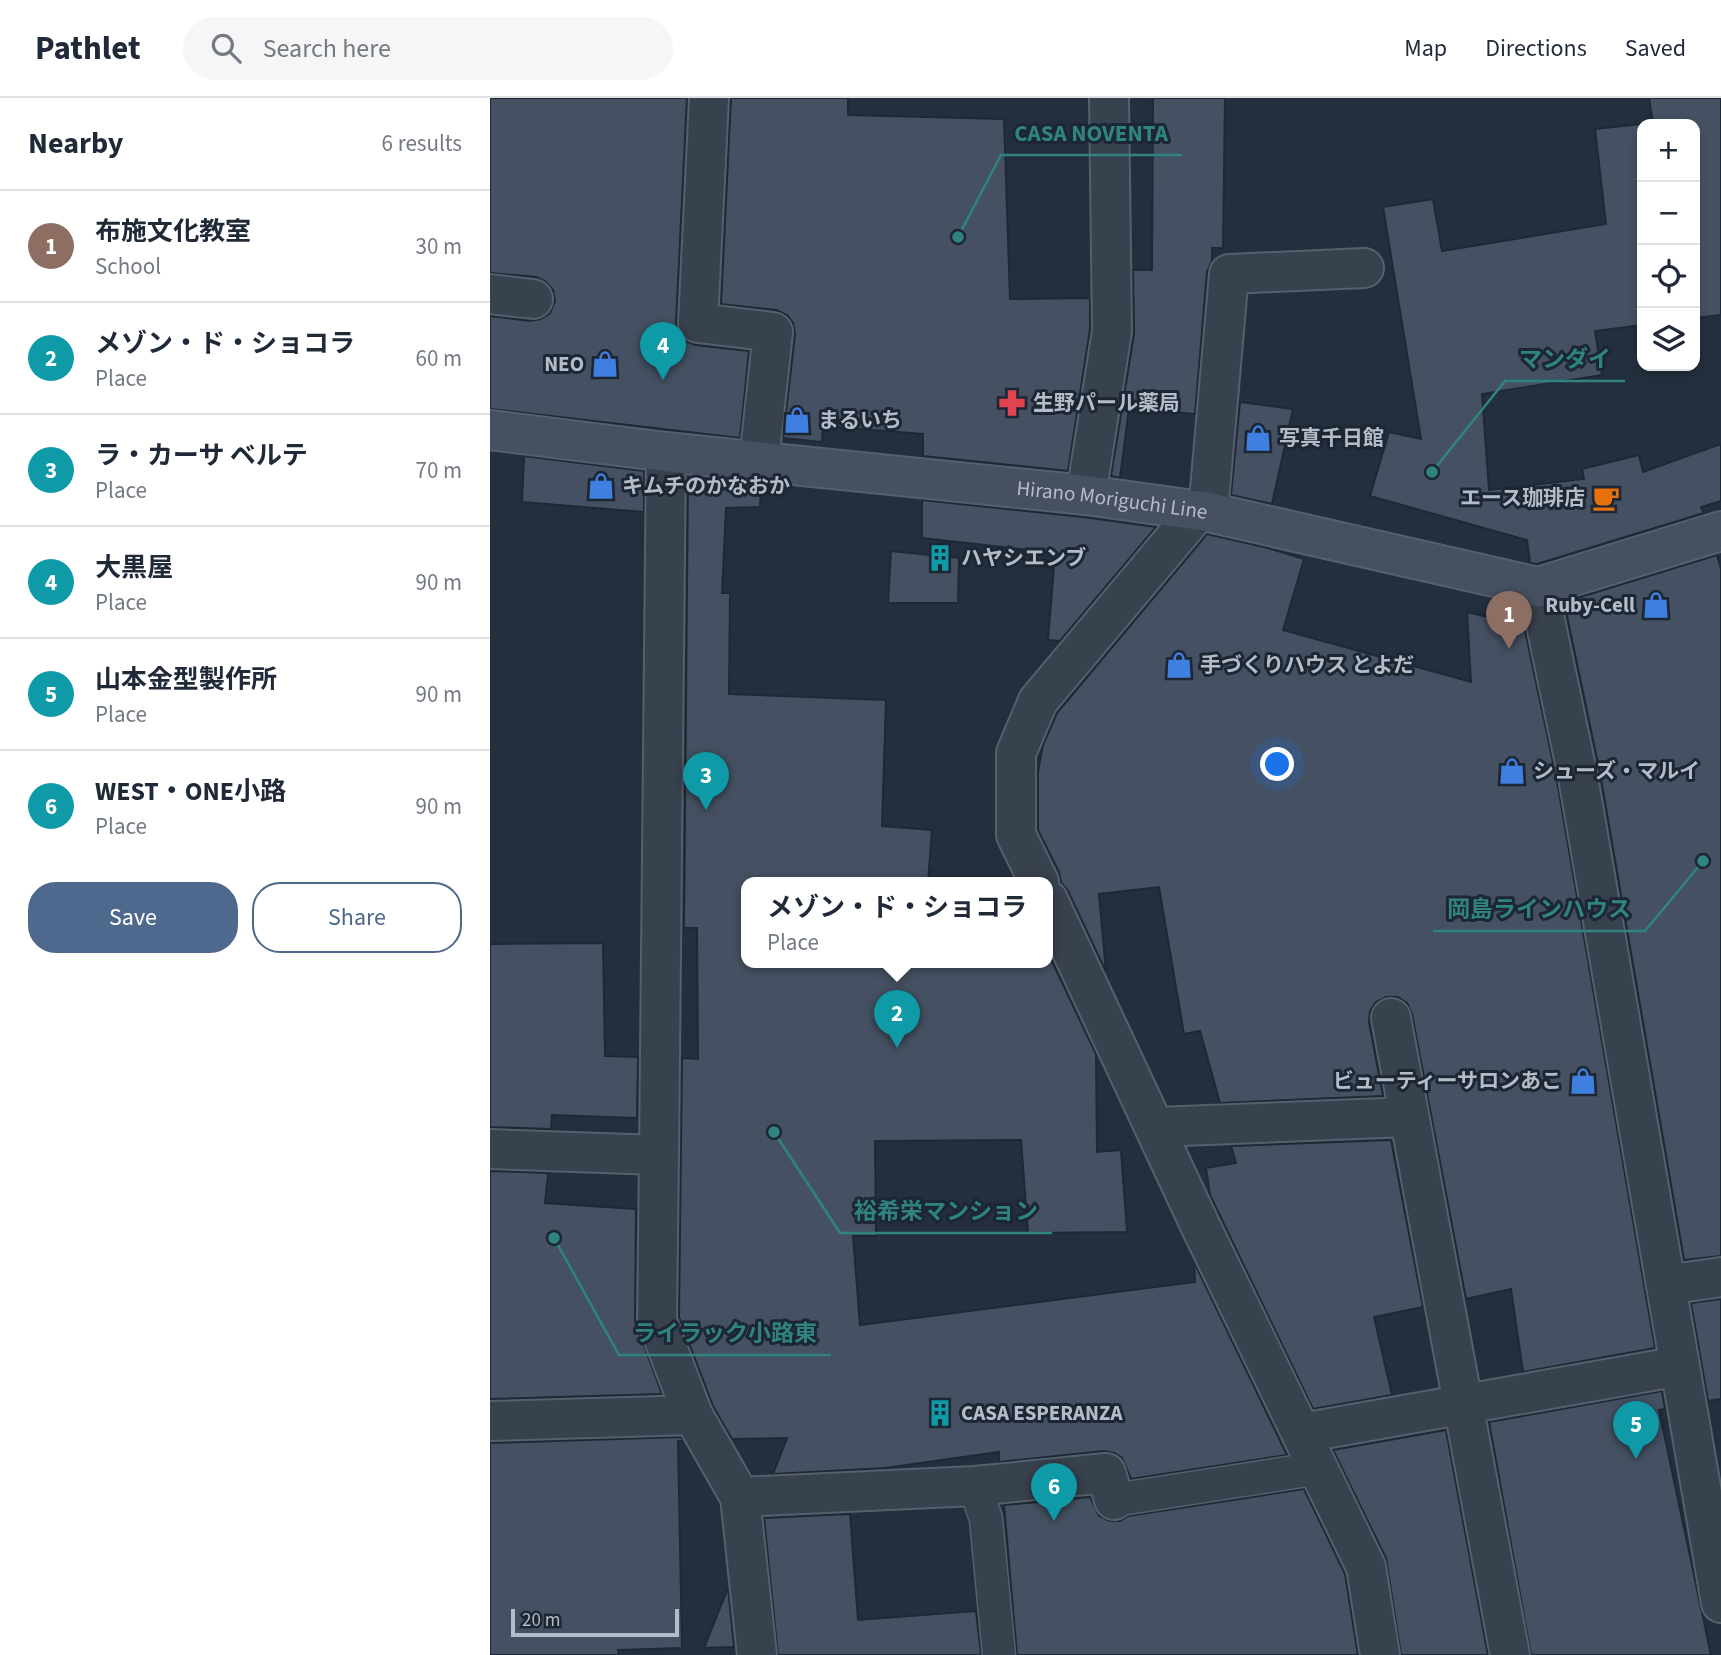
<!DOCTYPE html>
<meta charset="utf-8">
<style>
body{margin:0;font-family:"Source Sans 3","Noto Sans JP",sans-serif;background:#f6f6f7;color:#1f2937}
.controls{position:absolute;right:21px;top:21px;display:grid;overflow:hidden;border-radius:14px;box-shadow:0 4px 10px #0003}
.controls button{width:63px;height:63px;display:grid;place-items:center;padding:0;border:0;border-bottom:2px solid #e0e1e3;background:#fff;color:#1f2937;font:35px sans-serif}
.scale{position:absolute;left:21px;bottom:18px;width:168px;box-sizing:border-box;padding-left:7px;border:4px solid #b4bcc9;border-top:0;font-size:19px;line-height:24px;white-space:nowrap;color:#b4bcc9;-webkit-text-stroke:5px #1d2633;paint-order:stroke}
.you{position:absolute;left:788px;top:667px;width:24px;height:24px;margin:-18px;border:5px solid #fff;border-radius:50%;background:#1a73e8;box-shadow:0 0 0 10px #1a73e833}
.badge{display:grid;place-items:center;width:46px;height:46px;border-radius:50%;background:#4f688e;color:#fff;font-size:23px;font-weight:700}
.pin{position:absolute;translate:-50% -58px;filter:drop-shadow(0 2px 4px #0008)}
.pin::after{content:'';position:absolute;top:37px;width:24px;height:21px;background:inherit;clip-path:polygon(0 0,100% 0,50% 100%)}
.popup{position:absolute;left:251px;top:779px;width:312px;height:91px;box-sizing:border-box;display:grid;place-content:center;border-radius:14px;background:#fff;filter:drop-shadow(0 2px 5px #0005);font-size:23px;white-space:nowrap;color:#747a83}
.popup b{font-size:26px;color:#1f2937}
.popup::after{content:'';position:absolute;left:50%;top:100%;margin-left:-14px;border:14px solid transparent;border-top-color:#fff}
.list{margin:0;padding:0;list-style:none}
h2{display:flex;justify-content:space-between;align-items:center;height:91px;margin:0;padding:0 28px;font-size:30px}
h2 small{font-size:23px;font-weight:400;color:#747a83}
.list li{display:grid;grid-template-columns:46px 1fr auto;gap:21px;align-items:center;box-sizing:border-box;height:112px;padding:0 28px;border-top:2px solid #e0e1e3}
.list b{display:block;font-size:26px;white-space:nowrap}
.list p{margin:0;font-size:23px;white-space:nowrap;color:#747a83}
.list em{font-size:23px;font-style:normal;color:#747a83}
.actions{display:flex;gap:14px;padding:21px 28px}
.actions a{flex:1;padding:16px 0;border:2px solid #4f688e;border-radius:28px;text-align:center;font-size:24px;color:#4f688e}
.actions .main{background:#4f688e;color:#fff}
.icon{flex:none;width:38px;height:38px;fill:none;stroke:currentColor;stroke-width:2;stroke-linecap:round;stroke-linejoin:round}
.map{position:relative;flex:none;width:1231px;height:1557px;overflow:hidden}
header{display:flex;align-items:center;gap:42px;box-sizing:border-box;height:98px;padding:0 35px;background:#fff;border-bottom:2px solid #e0e1e3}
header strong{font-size:33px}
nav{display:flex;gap:38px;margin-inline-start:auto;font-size:24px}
.search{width:490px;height:63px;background:#f6f6f7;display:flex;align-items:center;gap:18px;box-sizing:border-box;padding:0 24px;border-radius:38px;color:#747a83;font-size:26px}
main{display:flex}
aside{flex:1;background:#fff}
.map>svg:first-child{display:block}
.building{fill:#455162;stroke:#1f2835;stroke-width:2}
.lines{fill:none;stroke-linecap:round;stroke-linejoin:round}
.service-casing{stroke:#565f6c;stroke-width:35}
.minor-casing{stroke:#565f6c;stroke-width:42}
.secondary-casing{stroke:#565f6c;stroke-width:42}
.service{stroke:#38414e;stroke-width:32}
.minor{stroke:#38414e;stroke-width:38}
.secondary{stroke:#465061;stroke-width:38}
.labels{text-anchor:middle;stroke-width:6;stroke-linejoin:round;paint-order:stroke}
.poi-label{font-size:21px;font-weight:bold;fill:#b4bcc9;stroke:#1d2633;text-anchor:start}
.street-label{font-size:21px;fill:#b4bcc9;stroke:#1d2633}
.leader{fill:none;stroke:#308480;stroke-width:2.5}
.callout-dot{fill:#308480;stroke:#1d2633;stroke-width:2.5}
.callout-label{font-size:23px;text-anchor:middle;font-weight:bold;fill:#308480;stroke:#1d2633;stroke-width:6;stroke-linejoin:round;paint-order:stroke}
</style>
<header>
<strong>Pathlet</strong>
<div class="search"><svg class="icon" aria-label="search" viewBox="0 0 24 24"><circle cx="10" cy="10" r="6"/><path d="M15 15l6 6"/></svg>Search here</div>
<nav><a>Map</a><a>Directions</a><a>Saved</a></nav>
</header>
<main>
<aside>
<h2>Nearby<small>6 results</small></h2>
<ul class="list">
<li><span class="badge" style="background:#8d6e63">1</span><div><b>布施文化教室</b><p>School</p></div><em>30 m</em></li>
<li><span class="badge" style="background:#0f9aa8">2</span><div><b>メゾン・ド・ショコラ</b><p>Place</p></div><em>60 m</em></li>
<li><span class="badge" style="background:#0f9aa8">3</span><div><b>ラ・カーサ ベルテ</b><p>Place</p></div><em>70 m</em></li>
<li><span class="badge" style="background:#0f9aa8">4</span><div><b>大黒屋</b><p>Place</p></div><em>90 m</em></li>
<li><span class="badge" style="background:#0f9aa8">5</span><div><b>山本金型製作所</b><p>Place</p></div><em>90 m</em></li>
<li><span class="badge" style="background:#0f9aa8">6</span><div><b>WEST・ONE小路</b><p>Place</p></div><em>90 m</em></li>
</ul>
<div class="actions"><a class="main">Save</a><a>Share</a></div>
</aside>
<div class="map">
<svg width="1231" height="1557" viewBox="0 0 1231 1557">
<rect width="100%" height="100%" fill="#242f3e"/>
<g class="building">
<path d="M 0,0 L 197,0 L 186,225 L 189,235 L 196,243 L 205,247 L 259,253 L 250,340 L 0,311 L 0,218 L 40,223 L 51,221 L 60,215 L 65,203 L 63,192 L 55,183 L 46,179 L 0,175 Z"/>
<path d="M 241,0 L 358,0 L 358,17 L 514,21 L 520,201 L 600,200 L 600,231 L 578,373 L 433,358 L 433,336 L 333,328 L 332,344 L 293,340 L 305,236 L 303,225 L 297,217 L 286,212 L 231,206 Z"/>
<path d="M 663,0 L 735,0 L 733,150 L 722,150 L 722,163 L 717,174 L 705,316 L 639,310 L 630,380 L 621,378 L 644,236 L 643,172 L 662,172 Z"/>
<path d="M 1159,0 L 1231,0 L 1231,217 L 1205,220 L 1205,26 L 1154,26 L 1163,25 Z"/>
<path d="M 1152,26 L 1152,227 L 1105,233 L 1112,277 L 992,296 L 999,392 L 1094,381 L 1092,371 L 1149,357 L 1153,374 L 1231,346 L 1231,403 L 1211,409 L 1214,415 L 1047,466 L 1040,465 L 1037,442 L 880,398 L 899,334 L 931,341 L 893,109 L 943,101 L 952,153 L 1116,126 L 1105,31 Z"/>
<path d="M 750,304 L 803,311 L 782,406 L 741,397 Z"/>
<path d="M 34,358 L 154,373 L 154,414 L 32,404 Z"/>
<path d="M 198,378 L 271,386 L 270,409 L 236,410 L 232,495 L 240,495 L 239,596 L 396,602 L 392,728 L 442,732 L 438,784 L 256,784 L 256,864 L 557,864 L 557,853 L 606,956 L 607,1054 L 631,1052 L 637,1134 L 538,1135 L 531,1042 L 385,1043 L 386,1138 L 363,1138 L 370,1227 L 705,1184 L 704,1164 L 797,1357 L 641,1381 L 632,1360 L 624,1355 L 614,1353 L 509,1364 L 509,1354 L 395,1370 L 283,1376 L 297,1340 L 242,1341 L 223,1308 L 189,1219 L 192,960 L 208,961 L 207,830 L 194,830 Z"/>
<path d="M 432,402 L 593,419 L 666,429 L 570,543 L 558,542 L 565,455 L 432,440 Z"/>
<path d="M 717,436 L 778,450 L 814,461 L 793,532 L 981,584 L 977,514 L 1034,528 L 1067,683 L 1165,1250 L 1033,1274 L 1021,1191 L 976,1201 L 922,916 L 917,905 L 908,899 L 896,899 L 886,904 L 880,913 L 879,924 L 893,998 L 730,1005 L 710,933 L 694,936 L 669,789 L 609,796 L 616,874 L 578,793 L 571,784 L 569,774 L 548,732 L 548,674 L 553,647 L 567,615 Z"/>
<path d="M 401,453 L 469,460 L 468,505 L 398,505 Z"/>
<path d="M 1227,457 L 1231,471 L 1231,1158 L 1194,1162 L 1110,675 L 1074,504 Z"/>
<path d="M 113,845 L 115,958 L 148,959 L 147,1020 L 62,1017 L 61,1031 L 0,1029 L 0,846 Z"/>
<path d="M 901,1042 L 933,1209 L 884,1219 L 902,1297 L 823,1311 L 720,1097 L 716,1070 L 746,1065 L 741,1048 Z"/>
<path d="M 0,1073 L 58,1075 L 55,1105 L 146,1111 L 145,1223 L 172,1296 L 0,1301 Z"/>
<path d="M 1231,1201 L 1231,1301 L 1218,1303 L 1201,1205 Z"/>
<path d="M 1172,1293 L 1175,1311 L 1169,1312 L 1221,1557 L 1041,1557 L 999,1324 Z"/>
<path d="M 956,1332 L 998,1557 L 911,1557 L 896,1460 L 843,1352 Z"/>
<path d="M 191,1339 L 193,1343 L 188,1343 L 192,1550 L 128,1552 L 129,1557 L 0,1557 L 0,1345 Z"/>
<path d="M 814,1391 L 855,1476 L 868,1557 L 527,1557 L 514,1407 L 600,1399 L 609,1418 L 620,1423 L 630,1423 L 638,1418 Z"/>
<path d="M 360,1416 L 368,1522 L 486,1513 L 491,1557 L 288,1557 L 274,1420 Z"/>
<path d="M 238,1490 L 244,1549 L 214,1550 Z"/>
</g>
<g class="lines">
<defs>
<g id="service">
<path d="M 485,1388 L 496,1421 L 509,1557"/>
<path d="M 624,1402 L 830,1370"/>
</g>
<g id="minor">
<path d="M 219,0 L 208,225 L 283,234 L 269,363"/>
<path d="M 0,196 L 43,201"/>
<path d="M 596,397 L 622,233 L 619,0"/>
<path d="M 718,414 L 739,176 L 874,170"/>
<path d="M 1048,489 L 1088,679 L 1231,1505"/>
<path d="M 549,784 L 526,737 L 526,655 L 548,603 L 707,414"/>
<path d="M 558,802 L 710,1127 L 876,1469 L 890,1557"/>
<path d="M 901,920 L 1020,1557"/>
<path d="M 666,1029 L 919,1019"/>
<path d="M 0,1051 L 169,1057 L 176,354"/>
<path d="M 169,1057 L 167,1223 L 203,1317 L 250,1399 L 267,1557"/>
<path d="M 1176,1187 L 1231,1179"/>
<path d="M 0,1323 L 203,1317"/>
<path d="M 812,1335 L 1190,1268"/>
<path d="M 250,1399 L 485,1388 L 616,1375 L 624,1402"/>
</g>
<g id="secondary">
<path id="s1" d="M 0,332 L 176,354 L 596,397 L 718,414 L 1048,489 L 1231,433"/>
</g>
</defs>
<use href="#service" class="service-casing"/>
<use href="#minor" class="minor-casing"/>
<use href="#secondary" class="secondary-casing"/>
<use href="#service" class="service"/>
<use href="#minor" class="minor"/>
<use href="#secondary" class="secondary"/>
</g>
<defs>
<symbol id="shop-bare" viewBox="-9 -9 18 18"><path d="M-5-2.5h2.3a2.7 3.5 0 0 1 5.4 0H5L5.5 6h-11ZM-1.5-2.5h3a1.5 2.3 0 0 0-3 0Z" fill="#3f7fe0" stroke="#1d2633" stroke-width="2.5" paint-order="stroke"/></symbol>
<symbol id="pharmacy-bare" viewBox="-9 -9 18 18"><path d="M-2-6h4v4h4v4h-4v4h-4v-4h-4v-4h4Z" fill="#e0444e" stroke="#1d2633" stroke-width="2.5" paint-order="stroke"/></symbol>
<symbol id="cafe-bare" viewBox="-9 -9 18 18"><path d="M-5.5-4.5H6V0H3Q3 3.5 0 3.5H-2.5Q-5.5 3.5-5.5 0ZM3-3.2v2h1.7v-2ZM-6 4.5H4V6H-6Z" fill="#e8710a" stroke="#1d2633" stroke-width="2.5" paint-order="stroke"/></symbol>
<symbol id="building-bare" viewBox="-9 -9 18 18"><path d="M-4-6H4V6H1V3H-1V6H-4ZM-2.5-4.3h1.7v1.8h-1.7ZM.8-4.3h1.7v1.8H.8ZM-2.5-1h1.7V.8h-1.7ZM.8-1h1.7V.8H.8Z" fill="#0f9aa8" stroke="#1d2633" stroke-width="2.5" paint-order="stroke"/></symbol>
</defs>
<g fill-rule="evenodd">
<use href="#shop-bare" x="96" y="247" width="38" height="38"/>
<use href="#pharmacy-bare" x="503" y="286" width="38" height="38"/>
<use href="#shop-bare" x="288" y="303" width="38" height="38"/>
<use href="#shop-bare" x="749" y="321" width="38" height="38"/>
<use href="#shop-bare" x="92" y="369" width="38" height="38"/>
<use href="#cafe-bare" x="1097" y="381" width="38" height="38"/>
<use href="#building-bare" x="431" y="441" width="38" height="38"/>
<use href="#shop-bare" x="1147" y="488" width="38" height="38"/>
<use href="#shop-bare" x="670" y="548" width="38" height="38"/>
<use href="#shop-bare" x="1003" y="654" width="38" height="38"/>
<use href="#shop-bare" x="1074" y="964" width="38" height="38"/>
<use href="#building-bare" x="431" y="1296" width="38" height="38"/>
</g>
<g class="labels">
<g class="poi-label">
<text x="94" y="273" text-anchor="end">NEO</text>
<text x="543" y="312">生野パール薬局</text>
<text x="328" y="329">まるいち</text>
<text x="789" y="347">写真千日館</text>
<text x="132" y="395">キムチのかなおか</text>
<text x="1095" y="407" text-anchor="end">エース珈琲店</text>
<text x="471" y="467">ハヤシエンブ</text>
<text x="1145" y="514" text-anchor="end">Ruby-Cell</text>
<text x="710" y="574">手づくりハウス とよだ</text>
<text x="1043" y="680">シューズ・マルイ</text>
<text x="1072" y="990" text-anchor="end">ビューティーサロンあこ</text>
<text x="471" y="1322">CASA ESPERANZA</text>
</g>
<g class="street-label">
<text dy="7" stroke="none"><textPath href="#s1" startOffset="626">Hirano Moriguchi Line</textPath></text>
</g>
</g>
<path class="leader" d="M468 139L511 57H692M942 374L1015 283H1135M1213 763L1155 833H943M284 1034L350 1135H562M64 1140L129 1257H341"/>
<g class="callout-dot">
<circle cx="468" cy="139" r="7"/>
<circle cx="942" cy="374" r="7"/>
<circle cx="1213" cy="763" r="7"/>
<circle cx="284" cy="1034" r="7"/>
<circle cx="64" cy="1140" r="7"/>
</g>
<g class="callout-label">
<text x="601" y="43">CASA NOVENTA</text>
<text x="1075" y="269">マンダイ</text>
<text x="1049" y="819">岡島ラインハウス</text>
<text x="456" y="1121">裕希栄マンション</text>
<text x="235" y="1243">ライラック小路東</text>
</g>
</svg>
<div class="controls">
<button>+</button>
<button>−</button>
<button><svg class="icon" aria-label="locate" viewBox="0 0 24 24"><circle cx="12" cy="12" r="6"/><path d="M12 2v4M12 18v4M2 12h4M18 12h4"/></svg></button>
<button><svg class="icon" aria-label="layers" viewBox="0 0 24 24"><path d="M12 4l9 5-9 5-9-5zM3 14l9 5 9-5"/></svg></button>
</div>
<div class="scale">20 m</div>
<div class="you"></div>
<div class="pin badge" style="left:1019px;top:551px;background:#8d6e63">1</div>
<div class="pin badge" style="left:407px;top:950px;background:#0f9aa8">2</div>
<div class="popup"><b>メゾン・ド・ショコラ</b>Place</div>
<div class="pin badge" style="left:216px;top:712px;background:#0f9aa8">3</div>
<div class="pin badge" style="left:173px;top:282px;background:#0f9aa8">4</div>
<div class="pin badge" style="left:1146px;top:1361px;background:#0f9aa8">5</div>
<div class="pin badge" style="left:564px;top:1423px;background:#0f9aa8">6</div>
</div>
</main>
